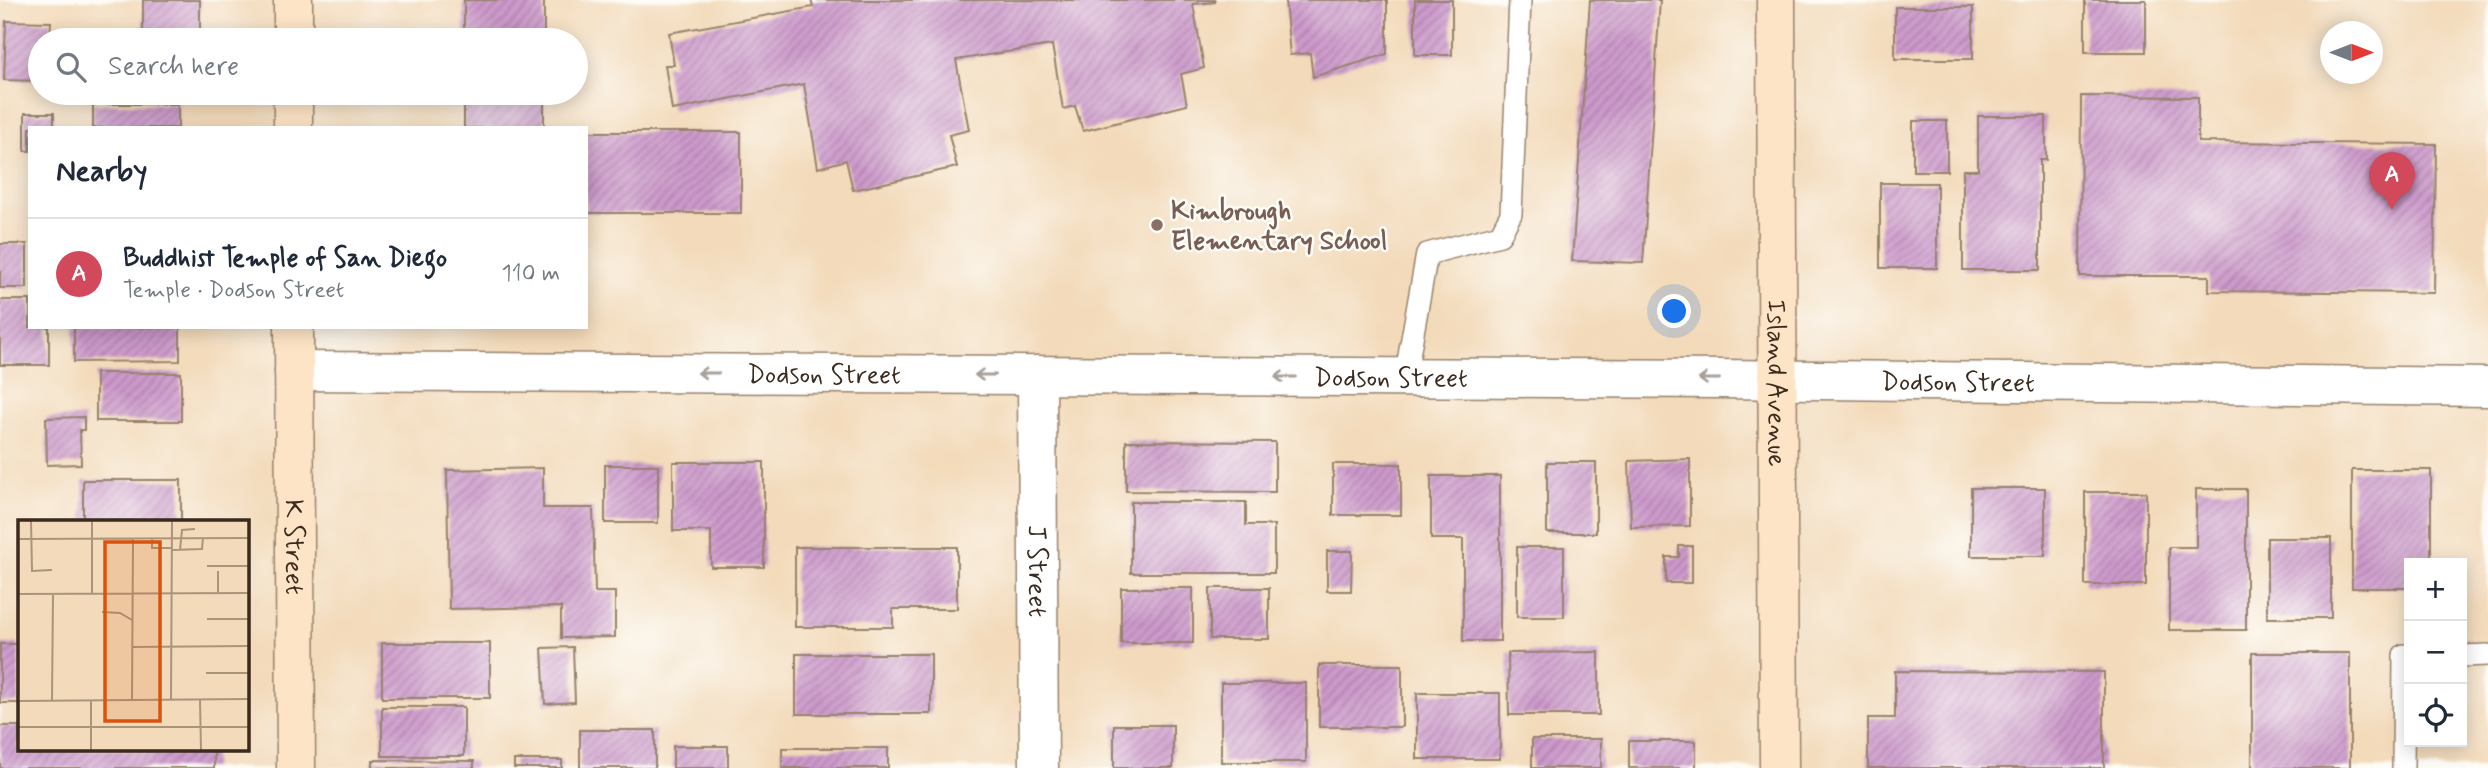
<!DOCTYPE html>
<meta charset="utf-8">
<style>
body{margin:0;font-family:Mynerve,sans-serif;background:#f2f2f3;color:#1f2937}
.controls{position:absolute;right:21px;bottom:21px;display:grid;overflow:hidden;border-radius:0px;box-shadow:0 4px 18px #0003}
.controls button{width:63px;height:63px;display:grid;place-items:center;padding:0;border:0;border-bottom:2px solid #e0e1e3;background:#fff;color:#1f2937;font:35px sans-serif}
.compass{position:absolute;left:2320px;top:21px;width:63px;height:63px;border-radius:50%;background:#fff;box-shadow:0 4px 18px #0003;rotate:90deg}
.you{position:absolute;left:1675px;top:312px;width:24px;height:24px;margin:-18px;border:5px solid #fff;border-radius:50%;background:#1a73e8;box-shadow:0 0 0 10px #1a73e833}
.badge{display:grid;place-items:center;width:46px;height:46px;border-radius:50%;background:#d1495b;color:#fff;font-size:23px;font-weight:700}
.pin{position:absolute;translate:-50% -58px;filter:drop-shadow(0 2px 4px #0008)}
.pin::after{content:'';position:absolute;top:37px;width:24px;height:21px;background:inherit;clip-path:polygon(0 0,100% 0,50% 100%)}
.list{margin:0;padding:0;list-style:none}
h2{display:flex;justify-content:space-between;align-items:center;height:91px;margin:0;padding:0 28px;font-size:30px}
h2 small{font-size:23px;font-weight:400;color:#747a83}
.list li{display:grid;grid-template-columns:46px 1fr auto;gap:21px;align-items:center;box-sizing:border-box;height:112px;padding:0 28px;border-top:2px solid #e0e1e3}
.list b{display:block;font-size:26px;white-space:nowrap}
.list p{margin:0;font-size:23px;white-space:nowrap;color:#747a83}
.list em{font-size:23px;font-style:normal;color:#747a83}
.icon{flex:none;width:38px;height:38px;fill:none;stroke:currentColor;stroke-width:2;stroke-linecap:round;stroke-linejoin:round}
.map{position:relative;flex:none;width:2488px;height:768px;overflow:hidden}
.search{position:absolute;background:#fff;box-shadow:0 4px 18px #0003;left:28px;top:28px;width:560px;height:77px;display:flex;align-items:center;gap:18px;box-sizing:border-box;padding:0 24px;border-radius:38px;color:#747a83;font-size:26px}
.panel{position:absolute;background:#fff;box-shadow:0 4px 18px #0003;left:28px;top:126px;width:560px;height:203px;border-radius:0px}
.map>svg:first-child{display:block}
.building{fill:url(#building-hatch)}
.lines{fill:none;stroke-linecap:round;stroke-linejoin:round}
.lane-casing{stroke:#97826c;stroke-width:24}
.street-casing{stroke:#97826c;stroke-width:41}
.secondary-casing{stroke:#97826c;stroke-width:41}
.lane{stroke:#fff;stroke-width:21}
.street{stroke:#fff;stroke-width:38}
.secondary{stroke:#fee4c6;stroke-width:38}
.oneway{stroke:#a79f9a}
.education-dot{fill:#8d6e63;stroke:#fdfcf7;stroke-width:2.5}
.labels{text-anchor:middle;stroke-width:5;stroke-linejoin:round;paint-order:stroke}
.education-label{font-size:26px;font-weight:bold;fill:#785e54;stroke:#fdfcf7;text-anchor:start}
.street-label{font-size:26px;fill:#3b2a1e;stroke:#fdfcf7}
.inset-road{fill:none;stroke:#a9947c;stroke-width:2}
.view{fill:#d7540e;fill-opacity:0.15;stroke:#d7540e;stroke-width:3.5}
.inset-edge{fill:none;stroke:#3b2a1e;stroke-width:3.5}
</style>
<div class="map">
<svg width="2488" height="768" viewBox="0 0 2488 768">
<defs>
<pattern id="building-hatch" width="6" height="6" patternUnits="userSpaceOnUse" patternTransform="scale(1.75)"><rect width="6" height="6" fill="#cd9acc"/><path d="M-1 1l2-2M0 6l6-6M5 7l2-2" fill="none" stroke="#a87ea5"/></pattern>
</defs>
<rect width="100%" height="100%" fill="#fdfcf7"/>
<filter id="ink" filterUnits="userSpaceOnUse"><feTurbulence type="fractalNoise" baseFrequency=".0143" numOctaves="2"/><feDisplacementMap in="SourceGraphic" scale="14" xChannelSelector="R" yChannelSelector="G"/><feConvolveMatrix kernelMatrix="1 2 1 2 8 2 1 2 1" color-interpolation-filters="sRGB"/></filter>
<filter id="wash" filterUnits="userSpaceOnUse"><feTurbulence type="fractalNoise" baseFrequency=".00686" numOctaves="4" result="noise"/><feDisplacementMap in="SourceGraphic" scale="28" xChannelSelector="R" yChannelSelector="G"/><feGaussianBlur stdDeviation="1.57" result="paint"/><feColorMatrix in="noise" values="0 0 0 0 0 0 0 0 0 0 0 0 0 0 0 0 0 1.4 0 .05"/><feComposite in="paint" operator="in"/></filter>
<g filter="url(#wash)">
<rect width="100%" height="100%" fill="#f3daba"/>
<g id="blocks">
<g class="building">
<rect x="143" y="0" width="57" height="40"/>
<rect x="464" y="0" width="80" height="40"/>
<path d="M 811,0 L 1215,0 L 1215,2 L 1193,4 L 1204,68 L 1181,74 L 1187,105 L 1083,131 L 1075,106 L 1063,109 L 1052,45 L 956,60 L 969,130 L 949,135 L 957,167 L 853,190 L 846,160 L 818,168 L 804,84 L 672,110 L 665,65 L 674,65 L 669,33 L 813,7 Z"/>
<path d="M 1285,0 L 1387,0 L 1387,54 L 1313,77 L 1310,53 L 1290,55 Z"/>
<rect x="1415" y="0" width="37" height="55"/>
<path d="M 1590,0 L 1660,0 L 1643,263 L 1572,261 Z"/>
<rect x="2085" y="0" width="61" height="52"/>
<rect x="1895" y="7" width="78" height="52"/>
<path d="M 6,21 L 51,22 L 50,40 L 40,40 L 40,81 L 4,80 Z"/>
<rect x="464" y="93" width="80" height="35"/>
<path d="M 2081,96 L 2198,97 L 2198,142 L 2436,144 L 2434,293 L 2209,291 L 2209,276 L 2080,276 Z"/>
<rect x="93" y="104" width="85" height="24"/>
<path d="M 25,113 L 54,113 L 54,128 L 30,128 L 30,151 L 25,151 Z"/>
<path d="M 1978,116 L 2046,116 L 2046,160 L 2040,160 L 2040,270 L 1963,270 L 1963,170 L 1978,170 Z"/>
<rect x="1913" y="121" width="34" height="50"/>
<rect x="586" y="132" width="155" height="81"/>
<rect x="1880" y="183" width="57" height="85"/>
<rect x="0" y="244" width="27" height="44"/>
<path d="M 0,300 L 30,300 L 30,327 L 49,327 L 49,365 L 0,365 Z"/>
<path d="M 74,327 L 180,327 L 180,361 L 74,362 Z"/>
<rect x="96" y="373" width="85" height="48"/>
<path d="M 84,417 L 84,430 L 80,430 L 81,464 L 47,465 L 46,418 Z"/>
<path d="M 1126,441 L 1275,442 L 1275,492 L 1126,491 Z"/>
<path d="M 1690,459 L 1690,526 L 1631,527 L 1629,461 Z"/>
<path d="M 673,462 L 764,462 L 764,567 L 711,567 L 711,531 L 673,531 Z"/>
<rect x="1547" y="462" width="49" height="71"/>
<rect x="1333" y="464" width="68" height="51"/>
<rect x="605" y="465" width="53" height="58"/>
<path d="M 543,468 L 543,508 L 593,508 L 595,592 L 615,592 L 615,637 L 561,638 L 561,607 L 449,609 L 447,470 Z"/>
<path d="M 2352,470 L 2431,470 L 2431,563 L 2409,563 L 2409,588 L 2352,588 Z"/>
<path d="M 1431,476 L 1500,476 L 1500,641 L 1463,641 L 1463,539 L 1431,539 Z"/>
<rect x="83" y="480" width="98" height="41"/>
<rect x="1971" y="488" width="74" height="68"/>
<path d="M 2196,489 L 2246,489 L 2246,630 L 2169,630 L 2169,547 L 2196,547 Z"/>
<rect x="2085" y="492" width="61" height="93"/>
<path d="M 1131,502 L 1246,502 L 1246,525 L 1274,525 L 1274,573 L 1131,573 Z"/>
<rect x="2267" y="538" width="64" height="80"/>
<path d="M 1679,546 L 1692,546 L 1692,583 L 1666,583 L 1666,557 L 1679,557 Z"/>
<path d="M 795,547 L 957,547 L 957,609 L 893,609 L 893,627 L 795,627 Z"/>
<rect x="1517" y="547" width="47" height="70"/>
<path d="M 1327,551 L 1352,551 L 1351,591 L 1327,591 Z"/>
<rect x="1121" y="588" width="72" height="55"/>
<rect x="1210" y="588" width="59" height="51"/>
<rect x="382" y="643" width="108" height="55"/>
<rect x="0" y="644" width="19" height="59"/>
<path d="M 573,647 L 575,702 L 545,704 L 542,648 Z"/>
<path d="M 1599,652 L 1599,715 L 1509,715 L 1508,653 Z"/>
<rect x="2252" y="653" width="98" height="115"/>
<rect x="796" y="654" width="135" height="60"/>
<rect x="1319" y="665" width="83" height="62"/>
<path d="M 1895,671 L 2104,672 L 2104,768 L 1868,768 L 1868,718 L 1895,718 Z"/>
<rect x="1221" y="683" width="85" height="79"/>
<rect x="1417" y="693" width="83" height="66"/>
<rect x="382" y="707" width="82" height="49"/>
<rect x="1114" y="725" width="59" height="43"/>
<path d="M 0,726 L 19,726 L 19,749 L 214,749 L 214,768 L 0,768 Z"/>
<rect x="580" y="730" width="75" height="38"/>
<rect x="1532" y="739" width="69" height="29"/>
<rect x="1629" y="741" width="67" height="27"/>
<rect x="673" y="746" width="55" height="22"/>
<rect x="782" y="748" width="106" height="20"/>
<path d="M 372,760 L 474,761 L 474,768 L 372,768 Z"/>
<rect x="514" y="760" width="48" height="8"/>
</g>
</g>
</g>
<g filter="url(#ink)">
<use href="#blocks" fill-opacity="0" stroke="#97826c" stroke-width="2"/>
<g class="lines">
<defs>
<g id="lane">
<path d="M 1405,378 L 1427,254 L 1500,235 L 1511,214 L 1520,0"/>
<path d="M 2462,656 L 2488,655"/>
<path d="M 2403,768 L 2404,655 L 2409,655"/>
</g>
<g id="street">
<path id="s1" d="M 294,371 L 1718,379 L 2488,387"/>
<path id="s2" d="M 1037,375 L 1039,768"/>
</g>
<g id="secondary">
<path d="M 293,0 L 293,40"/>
<path id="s3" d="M 1776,0 L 1779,768"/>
<path d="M 293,93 L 293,128"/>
<path id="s4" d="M 294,327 L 296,768"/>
</g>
</defs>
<use href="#lane" class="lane-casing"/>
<use href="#street" class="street-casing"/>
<use href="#secondary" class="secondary-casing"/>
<use href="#lane" class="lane"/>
<use href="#street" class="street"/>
<use href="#secondary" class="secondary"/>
</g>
<defs><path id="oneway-shaft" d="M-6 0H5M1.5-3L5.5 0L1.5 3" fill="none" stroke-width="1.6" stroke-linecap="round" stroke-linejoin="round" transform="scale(1.75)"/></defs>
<g class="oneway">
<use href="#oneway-shaft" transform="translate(708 373) rotate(-180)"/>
<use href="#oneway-shaft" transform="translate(985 375) rotate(-180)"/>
<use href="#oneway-shaft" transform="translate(1285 377) rotate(-180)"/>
<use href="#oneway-shaft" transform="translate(1709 379) rotate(-180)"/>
</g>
</g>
<circle class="education-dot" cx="1157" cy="225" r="7"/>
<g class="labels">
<g class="education-label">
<text x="1171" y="219">Kimbrough<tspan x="1171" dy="30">Elementary School</tspan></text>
</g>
<g class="street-label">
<text dy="9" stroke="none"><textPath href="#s1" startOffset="530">Dodson Street</textPath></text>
<text dy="9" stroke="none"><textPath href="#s1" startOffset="1097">Dodson Street</textPath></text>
<text dy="9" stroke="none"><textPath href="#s1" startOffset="1664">Dodson Street</textPath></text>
<text dy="9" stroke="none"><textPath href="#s3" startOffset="383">Island Avenue</textPath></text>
<text dy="9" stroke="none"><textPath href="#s4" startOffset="220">K Street</textPath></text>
<text dy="9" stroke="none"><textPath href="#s2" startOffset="196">J Street</textPath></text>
</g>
</g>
<g transform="translate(18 520)">
<rect width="231" height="231" fill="#f3daba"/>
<path class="inset-road" d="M 13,0 L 14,51 L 34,50M 74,0 L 74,73M 0,19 L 231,18M 134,19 L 134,28 L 154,28M 154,30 L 184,29 L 185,18M 162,30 L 164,10 L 177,9M 189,46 L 231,46M 200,51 L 200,73M 0,74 L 231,73M 84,92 L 102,93 L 114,100M 189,99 L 231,99M 114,127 L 231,126M 188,153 L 231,153M 73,180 L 73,231M 114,180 L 115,19M 153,180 L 154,0M 182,180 L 183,231M 0,181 L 231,179M 34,181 L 35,74M 0,207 L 231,207"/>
<path class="view" d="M 87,22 L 142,22 L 142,201 L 87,201 Z"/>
<rect width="231" height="231" class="inset-edge"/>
</g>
</svg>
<div class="controls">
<button>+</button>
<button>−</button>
<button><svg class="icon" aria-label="locate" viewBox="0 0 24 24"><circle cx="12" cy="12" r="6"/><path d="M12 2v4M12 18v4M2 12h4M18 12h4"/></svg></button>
</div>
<svg class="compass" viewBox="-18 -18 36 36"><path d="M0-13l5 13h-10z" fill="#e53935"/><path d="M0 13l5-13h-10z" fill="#747a83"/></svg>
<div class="you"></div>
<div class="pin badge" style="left:2392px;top:210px">A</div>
<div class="search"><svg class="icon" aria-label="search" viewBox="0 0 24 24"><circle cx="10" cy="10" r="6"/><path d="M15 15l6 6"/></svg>Search here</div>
<section class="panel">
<h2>Nearby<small></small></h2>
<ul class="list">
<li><span class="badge">A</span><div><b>Buddhist Temple of San Diego</b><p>Temple · Dodson Street</p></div><em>110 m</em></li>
</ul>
</section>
</div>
